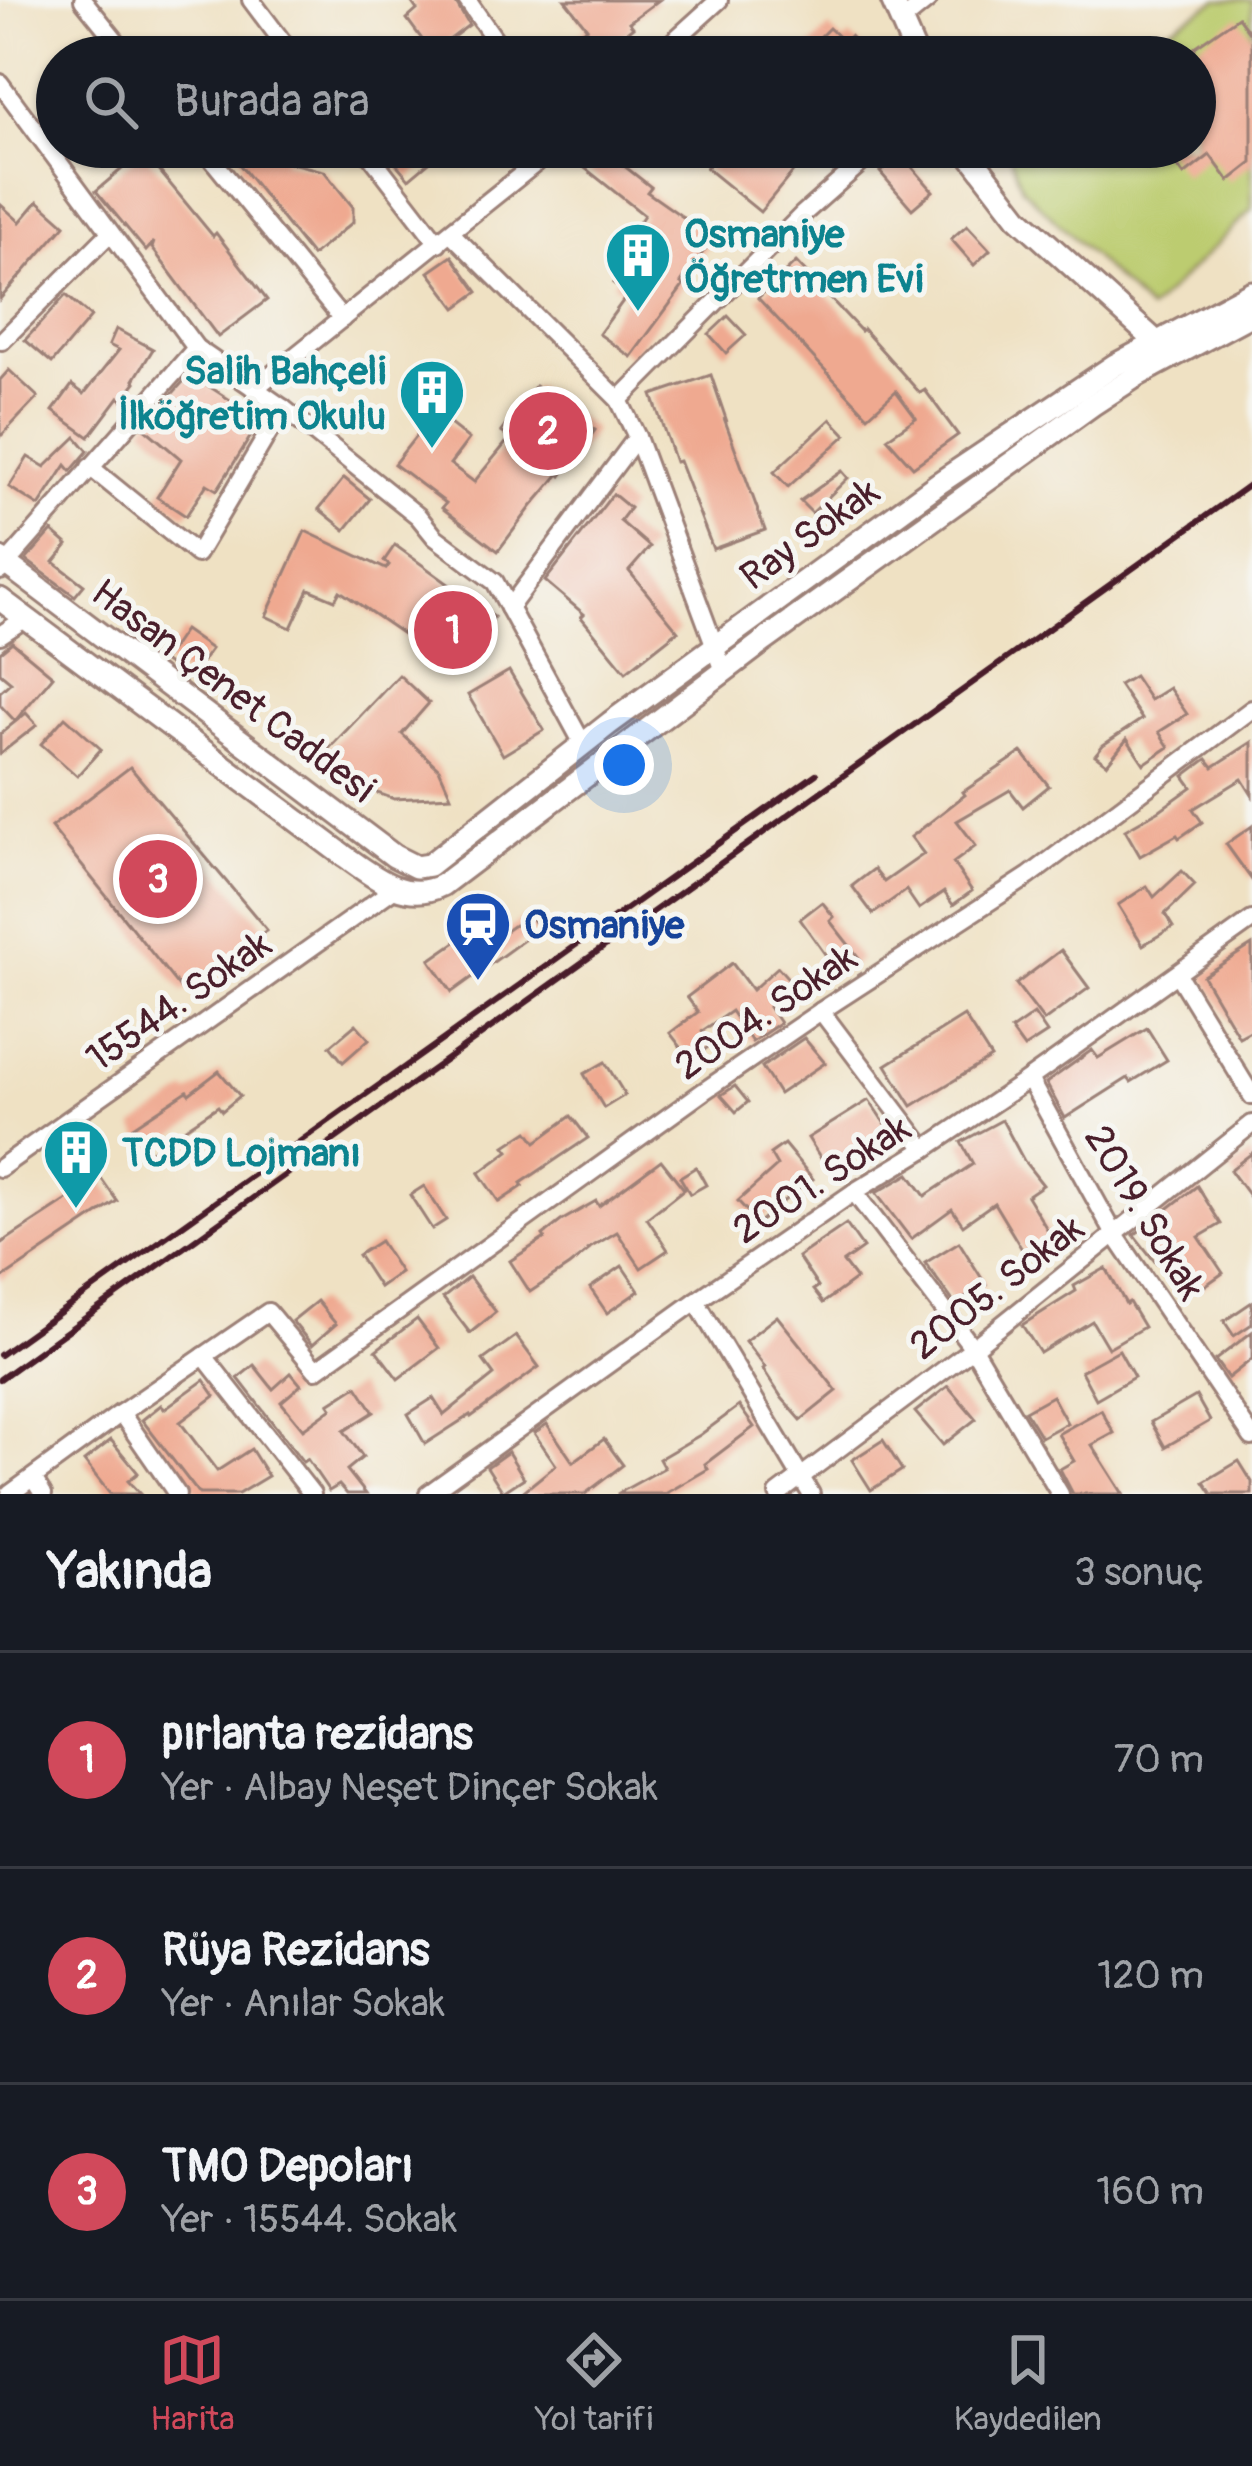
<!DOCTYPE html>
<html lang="tr">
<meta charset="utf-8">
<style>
body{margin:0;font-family:Pangolin,sans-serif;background:#20242c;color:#f1f3f6}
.you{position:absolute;left:624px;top:765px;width:42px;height:42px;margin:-30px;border:9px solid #fff;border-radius:50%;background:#1a73e8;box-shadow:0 0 0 18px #1a73e833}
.badge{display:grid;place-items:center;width:78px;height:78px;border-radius:50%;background:#d1495b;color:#fff;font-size:39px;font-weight:700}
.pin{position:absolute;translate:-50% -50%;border:6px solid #fff;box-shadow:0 3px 12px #0006}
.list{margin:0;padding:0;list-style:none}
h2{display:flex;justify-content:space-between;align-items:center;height:156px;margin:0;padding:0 48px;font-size:51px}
h2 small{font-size:39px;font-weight:400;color:#9ea1a6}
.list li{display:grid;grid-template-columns:78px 1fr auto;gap:36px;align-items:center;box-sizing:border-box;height:216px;padding:0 48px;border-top:3px solid #363941}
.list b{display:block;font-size:45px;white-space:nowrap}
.list p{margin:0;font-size:39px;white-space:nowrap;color:#9ea1a6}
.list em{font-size:39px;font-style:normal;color:#9ea1a6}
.icon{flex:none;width:66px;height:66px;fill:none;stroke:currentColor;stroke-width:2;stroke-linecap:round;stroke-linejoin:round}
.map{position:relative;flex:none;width:1252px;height:1494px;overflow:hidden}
.search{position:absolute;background:#171b24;box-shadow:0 3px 9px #0004;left:36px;right:36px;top:36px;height:132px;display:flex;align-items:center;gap:30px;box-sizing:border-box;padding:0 42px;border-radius:66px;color:#9ea1a6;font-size:45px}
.sheet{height:804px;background:#171b24}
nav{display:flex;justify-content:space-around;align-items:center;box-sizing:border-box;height:168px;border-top:3px solid #363941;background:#171b24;font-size:33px;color:#9ea1a6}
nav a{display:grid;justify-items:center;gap:6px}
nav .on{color:#d1495b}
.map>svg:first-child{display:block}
.green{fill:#bccc6f;stroke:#83764d;stroke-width:3}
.building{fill:#efa990}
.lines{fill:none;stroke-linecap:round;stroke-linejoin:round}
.minor-casing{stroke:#9c8077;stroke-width:22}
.tertiary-casing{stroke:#9c8077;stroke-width:27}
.minor{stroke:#fff;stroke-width:16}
.tertiary{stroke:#fff;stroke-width:21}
.rail{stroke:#4a1f2b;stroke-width:6}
.labels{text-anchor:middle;stroke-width:10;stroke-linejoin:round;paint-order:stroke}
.culture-label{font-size:39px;font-weight:bold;fill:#0d838f;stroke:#f6f6f2;text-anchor:start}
.street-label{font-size:39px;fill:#4a1f2b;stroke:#f6f6f2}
.transit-label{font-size:39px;font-weight:bold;fill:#164399;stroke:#f6f6f2;text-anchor:start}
</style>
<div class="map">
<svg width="1252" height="1494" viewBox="0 0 1252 1494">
<rect width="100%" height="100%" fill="#f6f6f2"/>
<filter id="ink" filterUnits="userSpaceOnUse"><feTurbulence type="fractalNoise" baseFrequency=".00833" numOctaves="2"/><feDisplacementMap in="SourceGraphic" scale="24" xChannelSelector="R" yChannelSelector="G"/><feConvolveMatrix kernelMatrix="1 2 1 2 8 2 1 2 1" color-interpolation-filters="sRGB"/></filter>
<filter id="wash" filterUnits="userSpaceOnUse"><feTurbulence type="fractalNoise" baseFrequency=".004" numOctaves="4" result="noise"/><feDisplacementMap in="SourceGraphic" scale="48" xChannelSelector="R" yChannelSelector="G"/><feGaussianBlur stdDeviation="2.7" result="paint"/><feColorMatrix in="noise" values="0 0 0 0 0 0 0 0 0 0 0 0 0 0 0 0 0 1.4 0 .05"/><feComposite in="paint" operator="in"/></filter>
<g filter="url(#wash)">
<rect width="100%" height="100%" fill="#efe1c3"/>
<path class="green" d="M 1218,0 L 1252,0 L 1252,209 L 1149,311 L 1022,188 L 1007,147 L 1195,147 L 1195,57 L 1120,57 Z"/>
<g id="blocks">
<g class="building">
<path d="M 410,0 L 454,0 L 469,25 L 432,53 L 407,19 L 417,10 Z"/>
<path d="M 565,0 L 659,0 L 629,22 L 633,27 L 595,57 L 546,57 L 587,28 Z"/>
<path d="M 1238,17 L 1252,36 L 1252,163 L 1229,181 L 1210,155 L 1184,175 L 1164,147 L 1195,147 L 1195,47 Z"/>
<path d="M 829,28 L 844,42 L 850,36 L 872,57 L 800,57 Z"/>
<path d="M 231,147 L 299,147 L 282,161 L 324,171 L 353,207 L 353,222 L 312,256 L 239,164 L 243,161 Z"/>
<path d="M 382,147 L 447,147 L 409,179 Z"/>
<path d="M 579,147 L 600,147 L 651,187 L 647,192 L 713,238 L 681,283 L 684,285 L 631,357 L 599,334 L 628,294 L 613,283 L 642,243 L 630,235 L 644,215 L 571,157 Z"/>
<path d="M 723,147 L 795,147 L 806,156 L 760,212 L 706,168 Z"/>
<path d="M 910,147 L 934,147 L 913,168 L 933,191 L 912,209 L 880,172 Z"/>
<path d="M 143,151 L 213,236 L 216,233 L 267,300 L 218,337 L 152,248 L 154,242 L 146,251 L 96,191 Z"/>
<path d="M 38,201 L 65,225 L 0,299 L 0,204 L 20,222 Z"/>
<path d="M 967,225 L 990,250 L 974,265 L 951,239 Z"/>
<path d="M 452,256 L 478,292 L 456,308 L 429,272 Z"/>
<path d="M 796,262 L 861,331 L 863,329 L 920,393 L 925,390 L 958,435 L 913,467 L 887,438 L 916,418 L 896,391 L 868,416 L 758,298 Z"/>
<path d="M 66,295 L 91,317 L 52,363 L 25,340 Z"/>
<path d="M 728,316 L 746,335 L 726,353 L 709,334 Z"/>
<path d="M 116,329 L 153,349 L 134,380 L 136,382 L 122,400 L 119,397 L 89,437 L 53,411 L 72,385 L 84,394 L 119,350 L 109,345 Z"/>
<path d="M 9,370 L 38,397 L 0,437 L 0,380 Z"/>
<path d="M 190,374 L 261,420 L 217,490 L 207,484 L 186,516 L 157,497 L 181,459 L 143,427 Z"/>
<path d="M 711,375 L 727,422 L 724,418 L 765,530 L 713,549 L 679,461 L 675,462 L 652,395 Z"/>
<path d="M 535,386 L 595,430 L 561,476 L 559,474 L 531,507 L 498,551 L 442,508 L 446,503 L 394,464 L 435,412 L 469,439 L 450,464 L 474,482 L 510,438 L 501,432 Z"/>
<path d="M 831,419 L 846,435 L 788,487 L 774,472 Z"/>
<path d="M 76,437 L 88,451 L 71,471 L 66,465 L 39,506 L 9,487 L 28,457 L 45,467 Z"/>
<path d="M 842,471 L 848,478 L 812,513 L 800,501 Z"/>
<path d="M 344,478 L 370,499 L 345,530 L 319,509 Z"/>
<path d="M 613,494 L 630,508 L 620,521 L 650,547 L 629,571 L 678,631 L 626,672 L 581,617 L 584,614 L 545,581 Z"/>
<path d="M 52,531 L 68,545 L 54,562 L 84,585 L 75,596 L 26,560 Z"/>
<path d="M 305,531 L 386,569 L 389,565 L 384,561 L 395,545 L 494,617 L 451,673 L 411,643 L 413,641 L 340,591 L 335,600 L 309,589 L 291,628 L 266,616 Z"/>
<path d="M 184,630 L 211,649 L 189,679 L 163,661 Z"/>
<path d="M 12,642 L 53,676 L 15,721 L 0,705 L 0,692 L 11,682 L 0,673 L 0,652 Z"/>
<path d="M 509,671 L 544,730 L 503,755 L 468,695 Z"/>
<path d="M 399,675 L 429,703 L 402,734 L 439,769 L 451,796 L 394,799 L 344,781 L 320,758 Z"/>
<path d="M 1134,676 L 1150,700 L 1169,688 L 1187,714 L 1159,732 L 1169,747 L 1144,764 L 1127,739 L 1107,764 L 1095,755 L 1103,745 L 1142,719 L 1119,685 Z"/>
<path d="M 26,713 L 37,725 L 0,754 L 0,734 Z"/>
<path d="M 65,717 L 101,749 L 77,776 L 41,744 Z"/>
<path d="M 1252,742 L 1252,795 L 1242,779 L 1193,809 L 1202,822 L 1179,838 L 1177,835 L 1140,856 L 1125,830 L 1160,810 L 1192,787 L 1184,776 L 1204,761 L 1207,759 L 1213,767 Z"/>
<path d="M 1022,752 L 1049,786 L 1023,807 L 1010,790 L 957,821 L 976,846 L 953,863 L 972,891 L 953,905 L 944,892 L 919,909 L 906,890 L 873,914 L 852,886 L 874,869 L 884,882 L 924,854 L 911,837 L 965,795 L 963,792 Z"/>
<path d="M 130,767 L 267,930 L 183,992 L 51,827 Z"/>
<path d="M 1252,826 L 1252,880 L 1226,844 Z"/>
<path d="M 1182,871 L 1195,885 L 1165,914 L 1173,927 L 1143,945 L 1118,905 L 1147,886 L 1154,897 Z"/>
<path d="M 822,902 L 834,917 L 830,921 L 860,959 L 840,975 L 800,919 Z"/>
<path d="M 529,915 L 539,929 L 452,992 L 430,960 L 473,930 L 484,946 Z"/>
<path d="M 1252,945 L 1252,1030 L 1239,1037 L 1203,976 Z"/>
<path d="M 1061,950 L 1089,988 L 1044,1021 L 1016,984 Z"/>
<path d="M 732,963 L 752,990 L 778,967 L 794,985 L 769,1007 L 780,1023 L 752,1042 L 731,1011 L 702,1031 L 712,1044 L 691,1060 L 670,1033 L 698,1012 L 687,997 Z"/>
<path d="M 1034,1014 L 1047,1033 L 1024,1048 L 1011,1030 Z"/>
<path d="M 964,1016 L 991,1058 L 912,1106 L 886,1065 Z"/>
<path d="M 356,1024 L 369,1039 L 343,1062 L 330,1046 Z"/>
<path d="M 1147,1028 L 1167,1060 L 1131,1082 L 1128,1078 L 1065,1118 L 1046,1083 L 1092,1050 L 1098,1058 Z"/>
<path d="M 804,1038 L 825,1063 L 779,1094 L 762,1067 Z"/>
<path d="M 605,1062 L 625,1095 L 604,1108 L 584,1074 Z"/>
<path d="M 219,1071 L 240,1096 L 222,1111 L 218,1106 L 150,1152 L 133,1127 L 187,1091 L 189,1094 Z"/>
<path d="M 735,1086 L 748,1102 L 736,1112 L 721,1095 Z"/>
<path d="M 869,1100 L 889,1130 L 827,1168 L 808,1138 Z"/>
<path d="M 571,1116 L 588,1138 L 521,1183 L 523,1186 L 499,1202 L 479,1173 L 509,1151 L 505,1146 L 528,1131 L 536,1142 Z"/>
<path d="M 1002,1120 L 1024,1161 L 1043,1185 L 1027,1196 L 1050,1234 L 1023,1251 L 994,1203 L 963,1225 L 952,1209 L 911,1239 L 876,1193 L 909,1174 L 925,1196 L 973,1164 L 961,1142 Z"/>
<path d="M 784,1144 L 813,1179 L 798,1189 L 758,1223 L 738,1201 L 777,1166 L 770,1154 Z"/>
<path d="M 1252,1153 L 1252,1200 L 1230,1170 Z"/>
<path d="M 661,1160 L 684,1189 L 647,1218 L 668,1250 L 641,1268 L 617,1232 L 588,1249 L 589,1250 L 569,1266 L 530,1292 L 510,1261 L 545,1238 L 543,1235 L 561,1221 L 596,1201 L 599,1206 Z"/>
<path d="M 696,1167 L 706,1185 L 690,1194 L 680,1177 Z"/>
<path d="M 101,1178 L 117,1201 L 0,1280 L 0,1244 Z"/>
<path d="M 424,1186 L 446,1220 L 432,1229 L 410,1195 Z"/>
<path d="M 1197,1186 L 1221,1224 L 1199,1237 L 1223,1273 L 1199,1290 L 1172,1251 L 1156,1263 L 1134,1235 Z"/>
<path d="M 846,1224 L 863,1248 L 843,1262 L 856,1279 L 823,1303 L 813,1290 L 818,1287 L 798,1257 Z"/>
<path d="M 380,1241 L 400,1272 L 379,1287 L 358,1255 Z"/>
<path d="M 959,1242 L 986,1285 L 955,1304 L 925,1263 Z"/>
<path d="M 622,1266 L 639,1291 L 607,1313 L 590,1288 Z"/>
<path d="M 1106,1268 L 1126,1304 L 1129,1302 L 1144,1327 L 1108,1348 L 1092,1321 L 1040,1353 L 1022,1325 L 1076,1291 L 1074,1286 Z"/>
<path d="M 469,1277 L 496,1312 L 470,1333 L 443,1298 Z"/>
<path d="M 317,1301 L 336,1324 L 312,1345 L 292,1321 Z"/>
<path d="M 1252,1302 L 1252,1324 L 1234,1336 L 1224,1321 Z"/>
<path d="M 777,1316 L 837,1391 L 801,1420 L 782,1398 L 763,1369 L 765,1367 L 745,1341 Z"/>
<path d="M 417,1319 L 439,1348 L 398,1379 L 376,1350 Z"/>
<path d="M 1252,1332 L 1252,1359 L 1228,1378 L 1215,1360 Z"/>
<path d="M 516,1336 L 539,1367 L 471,1417 L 470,1415 L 425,1444 L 408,1414 L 433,1398 L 444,1415 L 494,1375 L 483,1360 Z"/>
<path d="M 1119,1350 L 1134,1377 L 1096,1399 L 1081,1371 Z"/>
<path d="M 254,1365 L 273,1389 L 291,1373 L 301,1385 L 281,1402 L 303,1429 L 332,1408 L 329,1404 L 357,1386 L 374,1412 L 344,1431 L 363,1457 L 347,1470 L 366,1494 L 347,1494 L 339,1485 L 329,1491 L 307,1459 L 303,1462 L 238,1378 Z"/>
<path d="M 204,1380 L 215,1396 L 180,1422 L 217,1471 L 251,1449 L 268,1476 L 238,1494 L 199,1494 L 142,1420 L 161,1405 L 164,1409 Z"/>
<path d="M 948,1386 L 976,1419 L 943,1445 L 915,1412 Z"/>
<path d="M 1052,1396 L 1067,1423 L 1041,1437 L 1025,1411 Z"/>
<path d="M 1196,1396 L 1210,1421 L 1165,1447 L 1151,1422 Z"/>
<path d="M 739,1406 L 754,1427 L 705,1464 L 708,1469 L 665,1494 L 617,1494 L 664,1468 L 659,1459 L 700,1435 Z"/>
<path d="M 1101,1410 L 1114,1433 L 1092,1445 L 1123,1494 L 1073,1494 L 1060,1469 L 1074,1461 L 1058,1434 Z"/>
<path d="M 547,1424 L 573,1462 L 604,1439 L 623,1465 L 585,1494 L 520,1494 L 556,1465 L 534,1433 Z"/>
<path d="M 111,1440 L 138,1473 L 128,1481 L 140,1494 L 110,1494 L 84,1461 Z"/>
<path d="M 883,1440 L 902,1470 L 871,1490 L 852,1460 Z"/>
<path d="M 508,1452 L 524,1478 L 503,1492 L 487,1467 Z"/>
<path d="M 1239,1461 L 1252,1482 L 1252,1494 L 1212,1494 L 1204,1482 Z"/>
</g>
</g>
</g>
<g filter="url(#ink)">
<use href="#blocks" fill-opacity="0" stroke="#9c8077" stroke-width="3"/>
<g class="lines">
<defs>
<g id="minor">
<path d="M 83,0 L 129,57"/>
<path d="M 251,0 L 294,57"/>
<path d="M 467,0 L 507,57"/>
<path d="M 902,21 L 928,0"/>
<path d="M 656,57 L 719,0"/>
<path d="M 0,83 L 196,348 L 283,408 L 418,516 L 435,537 L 495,582 L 583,744"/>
<path d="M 202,147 L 342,319"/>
<path d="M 364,147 L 438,243"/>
<path d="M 451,233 L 619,400 L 637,437 L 724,671"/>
<path d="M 2,341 L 110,233"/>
<path d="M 254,389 L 556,147"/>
<path d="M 619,400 L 803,214 L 879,147"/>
<path d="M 90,467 L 197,554 L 283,408"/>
<path d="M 0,571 L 196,348"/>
<path d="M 509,608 L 637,437"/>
<path d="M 0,635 L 26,618"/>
<path d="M 1178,975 L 1252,1096"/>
<path d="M 821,1011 L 925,1149"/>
<path d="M 1029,1079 L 1115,1235 L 1252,1437"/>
<path d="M 0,1168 L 395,888"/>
<path d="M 854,1192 L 973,1348 L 1060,1494"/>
<path d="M 696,1301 L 811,1494"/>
<path d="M 204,1356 L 312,1494"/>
<path d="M 121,1413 L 177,1494"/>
<path d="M 33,1478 L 43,1494"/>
<path d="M 10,1494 L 121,1413 L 268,1312 L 316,1370 L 704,1091 L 821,1011 L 1029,876 L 1252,709"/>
<path d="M 428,1494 L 696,1301 L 854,1192 L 925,1149 L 1029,1079 L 1252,920"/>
<path d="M 778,1494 L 973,1348 L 1252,1124"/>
</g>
<g id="tertiary">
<path d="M 892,0 L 917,57"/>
<path d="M 964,147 L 1018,217 L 1163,348"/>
<path d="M 0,559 L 394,856 L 416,867 L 429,865 L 610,723 L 939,483 L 1115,365 L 1252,292"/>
<path d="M 0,599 L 343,855 C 373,876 405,904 442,885 L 764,641 L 1092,405 L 1138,375 L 1252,314"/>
</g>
</defs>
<use href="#minor" class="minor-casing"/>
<use href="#tertiary" class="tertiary-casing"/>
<use href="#minor" class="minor"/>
<use href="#tertiary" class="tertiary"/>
<g class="rail">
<path d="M 0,1355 L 816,774"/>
<path d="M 0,1379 L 1252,483"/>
</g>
</g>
</g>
<defs>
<symbol id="building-pin" viewBox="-11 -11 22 30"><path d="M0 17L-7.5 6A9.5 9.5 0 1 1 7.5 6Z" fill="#0f9aa8" stroke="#f6f6f2"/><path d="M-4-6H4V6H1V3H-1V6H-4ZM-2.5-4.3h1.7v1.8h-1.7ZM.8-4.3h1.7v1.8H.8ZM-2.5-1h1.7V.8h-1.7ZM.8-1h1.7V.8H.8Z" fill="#fff"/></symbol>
<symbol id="station-pin" viewBox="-11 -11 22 30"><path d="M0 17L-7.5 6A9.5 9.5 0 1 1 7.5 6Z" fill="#1a4fb4" stroke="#f6f6f2"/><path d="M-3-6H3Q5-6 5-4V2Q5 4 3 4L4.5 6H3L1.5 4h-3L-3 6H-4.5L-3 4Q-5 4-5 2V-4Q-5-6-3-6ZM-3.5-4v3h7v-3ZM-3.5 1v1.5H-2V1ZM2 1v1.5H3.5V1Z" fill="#fff"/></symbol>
</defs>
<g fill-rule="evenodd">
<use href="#building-pin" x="600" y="217" width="76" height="104"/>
<use href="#building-pin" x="394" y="354" width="76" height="104"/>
<use href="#station-pin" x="440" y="886" width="76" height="104"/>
<use href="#building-pin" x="38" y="1114" width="76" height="104"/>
</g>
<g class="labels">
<g class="culture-label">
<text x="684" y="247">Osmaniye<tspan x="684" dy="45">Öğretrmen Evi</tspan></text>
<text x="386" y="384" text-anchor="end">Salih Bahçeli<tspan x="386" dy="45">İlköğretim Okulu</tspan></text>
<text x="122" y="1166">TCDD Lojmanı</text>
</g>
<g class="street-label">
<text transform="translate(809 533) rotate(-36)" y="14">Ray Sokak</text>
<text transform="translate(234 690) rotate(37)" y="14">Hasan Çenet Caddesi</text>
<text transform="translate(178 1000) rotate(-35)" y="14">15544. Sokak</text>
<text transform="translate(765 1011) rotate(-34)" y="14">2004. Sokak</text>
<text transform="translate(821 1178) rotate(-33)" y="14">2001. Sokak</text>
<text transform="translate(1146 1212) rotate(59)" y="14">2019. Sokak</text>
<text transform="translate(996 1286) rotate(-38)" y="14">2005. Sokak</text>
</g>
<g class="transit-label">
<text x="524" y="938">Osmaniye</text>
</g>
</g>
</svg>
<div class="you"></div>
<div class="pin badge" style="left:453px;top:630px">1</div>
<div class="pin badge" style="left:548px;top:431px">2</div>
<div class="pin badge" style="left:158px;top:879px">3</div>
<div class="search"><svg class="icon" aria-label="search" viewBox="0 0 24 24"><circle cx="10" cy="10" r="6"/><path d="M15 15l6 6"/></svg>Burada ara</div>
</div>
<section class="sheet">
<h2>Yakında<small>3 sonuç</small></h2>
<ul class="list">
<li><span class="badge">1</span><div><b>pırlanta rezidans</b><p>Yer · Albay Neşet Dinçer Sokak</p></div><em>70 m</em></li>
<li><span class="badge">2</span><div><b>Rüya Rezidans</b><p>Yer · Anılar Sokak</p></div><em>120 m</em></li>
<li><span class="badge">3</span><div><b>TMO Depoları</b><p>Yer · 15544. Sokak</p></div><em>160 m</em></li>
</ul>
</section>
<nav>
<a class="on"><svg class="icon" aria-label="map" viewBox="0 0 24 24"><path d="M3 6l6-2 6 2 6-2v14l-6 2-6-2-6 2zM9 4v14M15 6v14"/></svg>Harita</a>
<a><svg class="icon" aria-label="directions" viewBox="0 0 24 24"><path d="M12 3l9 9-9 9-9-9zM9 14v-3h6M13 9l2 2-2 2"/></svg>Yol tarifi</a>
<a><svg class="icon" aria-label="saved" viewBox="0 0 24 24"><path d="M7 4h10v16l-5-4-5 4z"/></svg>Kaydedilen</a>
</nav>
